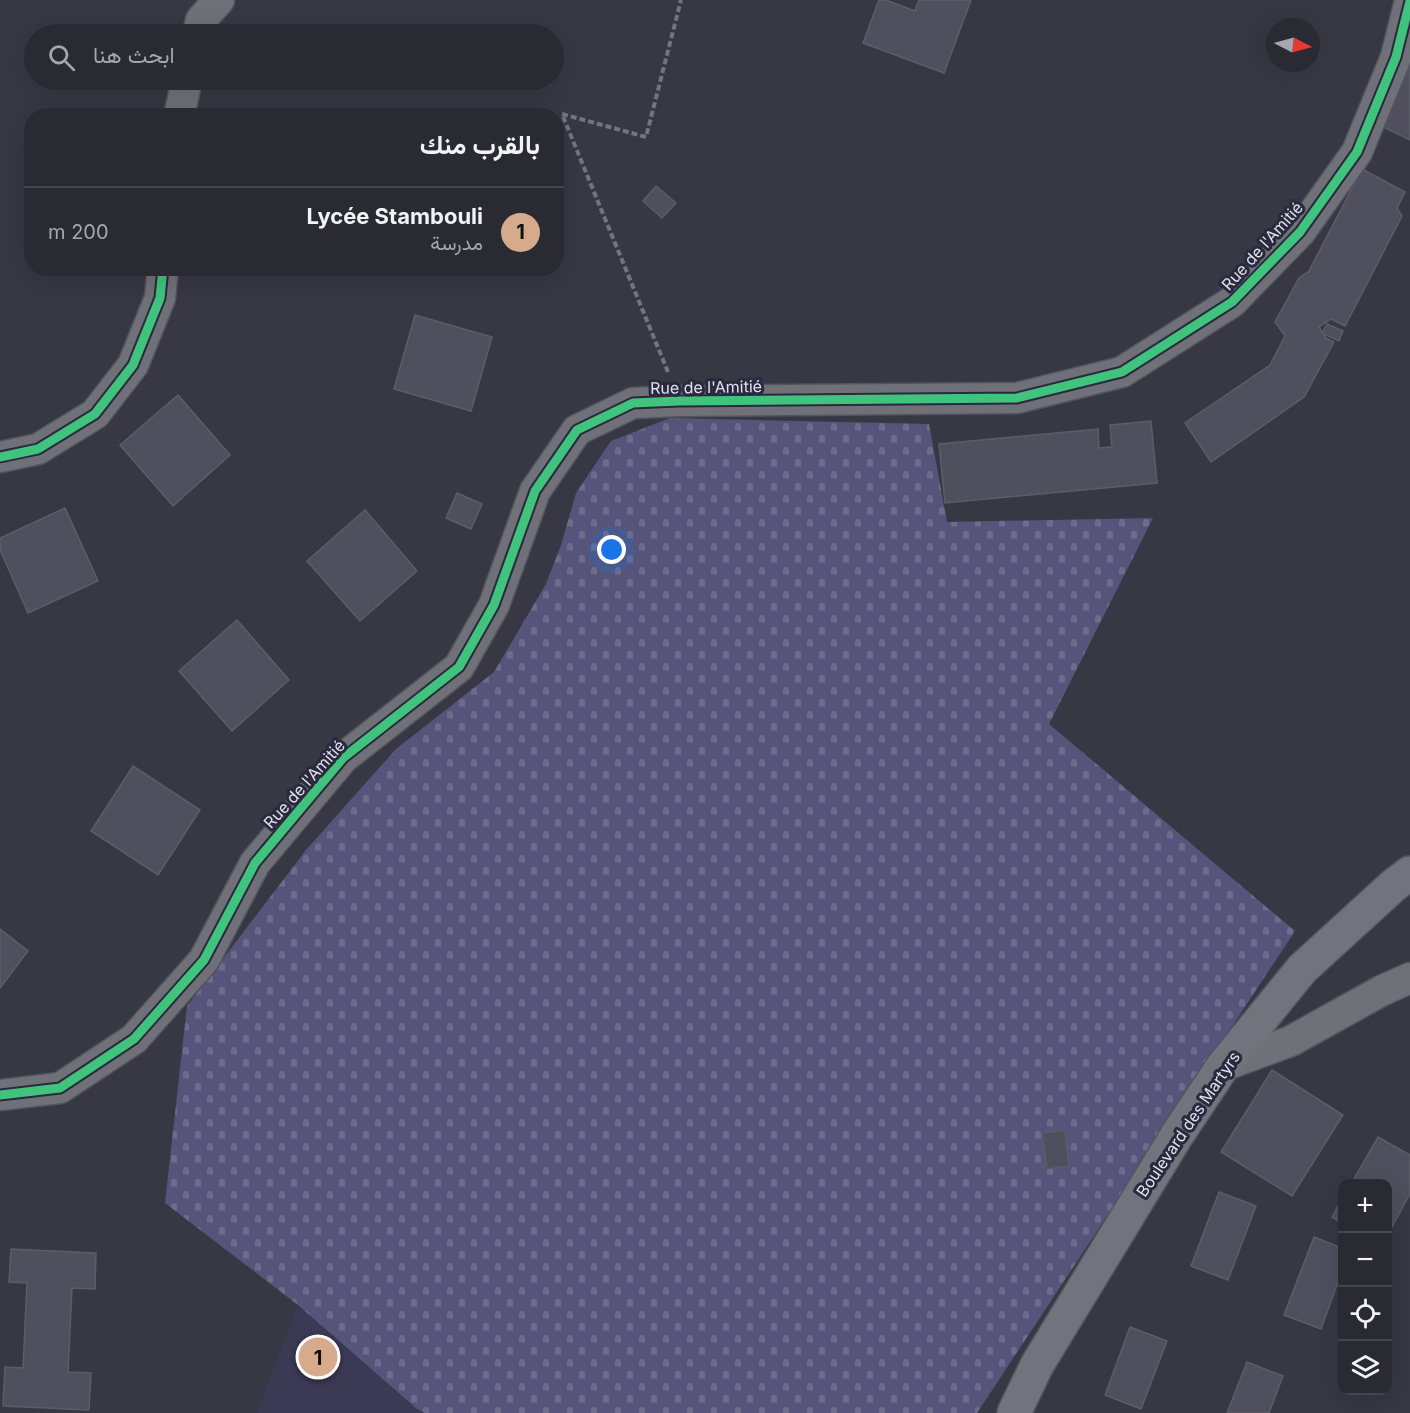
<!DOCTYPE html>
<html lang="ar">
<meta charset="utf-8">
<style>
body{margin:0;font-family:Inter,Vazirmatn,sans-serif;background:#36363f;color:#f1f3f6;direction:rtl}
.controls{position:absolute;right:18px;bottom:18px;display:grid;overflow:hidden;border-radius:12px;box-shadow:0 6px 24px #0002}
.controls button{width:54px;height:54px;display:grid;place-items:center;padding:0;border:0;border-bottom:2px solid #46464e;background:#2a2a33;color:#f1f3f6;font:30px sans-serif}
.compass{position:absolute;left:1266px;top:18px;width:54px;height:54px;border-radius:50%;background:#2a2a33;box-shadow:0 6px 24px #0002;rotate:96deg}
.you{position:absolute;left:612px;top:550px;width:21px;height:21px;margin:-15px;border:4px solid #fff;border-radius:50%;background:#1a73e8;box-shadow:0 0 0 9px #1a73e833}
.badge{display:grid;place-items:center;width:39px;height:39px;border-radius:50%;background:#d6ab8b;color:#111;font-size:20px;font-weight:700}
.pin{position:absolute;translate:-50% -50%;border:3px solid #fff;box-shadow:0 2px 6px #0006}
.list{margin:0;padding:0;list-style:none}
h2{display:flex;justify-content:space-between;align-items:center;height:78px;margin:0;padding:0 24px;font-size:26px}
h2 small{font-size:20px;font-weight:400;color:#a5a7ac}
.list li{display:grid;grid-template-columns:39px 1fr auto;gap:18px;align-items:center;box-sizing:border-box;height:90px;padding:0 24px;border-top:2px solid #46464e}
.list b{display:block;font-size:22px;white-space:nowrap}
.list p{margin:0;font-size:20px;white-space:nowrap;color:#a5a7ac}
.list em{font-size:20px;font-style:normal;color:#a5a7ac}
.icon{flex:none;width:33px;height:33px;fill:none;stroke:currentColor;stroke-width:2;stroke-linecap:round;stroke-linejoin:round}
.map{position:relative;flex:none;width:1410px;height:1413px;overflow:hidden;direction:ltr}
.search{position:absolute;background:#2a2a33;box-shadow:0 6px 24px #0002;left:24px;top:24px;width:540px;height:66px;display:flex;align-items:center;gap:15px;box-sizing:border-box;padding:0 21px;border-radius:33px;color:#a5a7ac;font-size:22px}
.panel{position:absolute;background:#2a2a33;box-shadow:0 6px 24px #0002;left:24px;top:108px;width:540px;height:168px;border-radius:24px;direction:rtl}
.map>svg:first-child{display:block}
.built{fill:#3b3954}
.cemetery{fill:url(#cemetery-stones)}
.building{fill:#504f5e;stroke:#5d5d68;stroke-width:1.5}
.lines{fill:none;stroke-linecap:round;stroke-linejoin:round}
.street-casing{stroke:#54545e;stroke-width:33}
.secondary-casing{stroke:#54545e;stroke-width:36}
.path{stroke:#75747d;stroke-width:4;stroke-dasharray:6 3;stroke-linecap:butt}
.street{stroke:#707079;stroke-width:30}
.secondary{stroke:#73737d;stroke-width:33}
.cycleway-casing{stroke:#2a293e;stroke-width:13}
.cycleway{stroke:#40c37c;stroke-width:9}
.labels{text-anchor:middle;stroke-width:6;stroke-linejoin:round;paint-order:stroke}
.street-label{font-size:16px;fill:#e0e0ee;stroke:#2a293e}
</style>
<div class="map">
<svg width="1410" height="1413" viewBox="0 0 1410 1413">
<defs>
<pattern id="cemetery-stones" width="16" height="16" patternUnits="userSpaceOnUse" patternTransform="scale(1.5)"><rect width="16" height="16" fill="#56547a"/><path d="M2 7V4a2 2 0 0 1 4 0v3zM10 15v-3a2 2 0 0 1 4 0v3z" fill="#6e6c8d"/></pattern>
</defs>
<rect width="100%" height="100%" fill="#383844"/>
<path class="built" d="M 298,1305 L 417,1409 L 425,1413 L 257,1413 Z"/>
<path class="cemetery" d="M 670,418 L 929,424 L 947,522 L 1153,518 L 1049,724 L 1295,931 L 977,1413 L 425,1413 L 417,1409 L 298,1305 L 165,1203 L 187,1006 L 306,850 L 396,749 L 494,672 L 546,584 L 561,545 L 576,493 L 611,441 Z"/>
<g class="building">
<path d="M 879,0 L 886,0 L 915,11 L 919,0 L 971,0 L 944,73 L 863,43 Z"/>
<path d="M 1410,66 L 1410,140 L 1381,126 Z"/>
<path d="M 27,138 L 32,139 L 32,156 L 25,154 Z"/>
<path d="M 1362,169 L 1405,192 L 1397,208 L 1402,216 L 1345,326 L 1331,319 L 1319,327 L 1326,338 L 1334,342 L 1304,397 L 1211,462 L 1185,423 L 1270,365 L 1285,336 L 1275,322 L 1299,278 L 1309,271 Z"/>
<path d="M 656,186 L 676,203 L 662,218 L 643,201 Z"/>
<path d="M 415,315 L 492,337 L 471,411 L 394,389 Z"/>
<path d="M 1327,324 L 1343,331 L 1339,341 L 1322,333 Z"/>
<path d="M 178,395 L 230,455 L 173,506 L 120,445 Z"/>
<path d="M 1151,421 L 1157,483 L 945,503 L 939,444 L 1098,429 L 1099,448 L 1112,447 L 1110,425 Z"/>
<path d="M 457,493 L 482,504 L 471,529 L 446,518 Z"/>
<path d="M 65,508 L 98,581 L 28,613 L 0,550 L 0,538 Z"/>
<path d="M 365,510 L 417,571 L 360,621 L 307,561 Z"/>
<path d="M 237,620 L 289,680 L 232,731 L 179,671 Z"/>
<path d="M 133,766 L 200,810 L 158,875 L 91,831 Z"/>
<path d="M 0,929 L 28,951 L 0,988 Z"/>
<path d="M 1272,1070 L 1343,1115 L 1292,1196 L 1221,1152 Z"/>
<path d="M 1065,1130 L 1069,1166 L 1047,1169 L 1042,1133 Z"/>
<path d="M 1378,1137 L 1410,1155 L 1410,1194 L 1388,1234 L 1388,1184 L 1351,1184 Z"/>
<path d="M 1219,1192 L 1256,1206 L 1228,1280 L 1191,1266 Z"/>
<path d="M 1342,1199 L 1342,1223 L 1332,1217 Z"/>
<path d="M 1314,1237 L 1342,1248 L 1342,1271 L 1321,1329 L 1284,1315 Z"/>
<path d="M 11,1249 L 96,1253 L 95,1289 L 72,1288 L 68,1372 L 91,1373 L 89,1410 L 3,1406 L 5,1367 L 23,1368 L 27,1283 L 9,1282 Z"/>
<path d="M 1130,1327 L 1167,1341 L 1141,1409 L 1105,1395 Z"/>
<path d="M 1247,1362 L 1283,1376 L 1269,1413 L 1227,1413 Z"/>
</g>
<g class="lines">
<defs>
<g id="street">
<path d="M 198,34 L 201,20 L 219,0"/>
<path d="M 179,116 L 187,80"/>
<path d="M 0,457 L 38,449 L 95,414 L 133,365 L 160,298 L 163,268"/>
<path d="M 1223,1066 L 1291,1041 L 1381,991 L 1410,978"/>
<path d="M 0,1095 L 60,1088 L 134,1039 L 204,960 L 255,863 L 343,758 L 459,667 L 494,605 L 535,491 L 577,430 L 633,403 L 679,401 L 1017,398 L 1122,372 L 1232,302 L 1300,232 L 1357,152 L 1396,57 L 1410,1"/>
</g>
<path id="secondary" d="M 1014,1413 L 1037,1365 L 1177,1135 L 1223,1066 L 1302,969 L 1394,885 L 1410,873"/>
</defs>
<use href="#street" class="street-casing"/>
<use href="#secondary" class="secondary-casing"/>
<path class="path" d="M 668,372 L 562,114 L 646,137 L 681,0"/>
<use href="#street" class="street"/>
<use href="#secondary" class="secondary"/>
<defs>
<g id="cycleway">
<path d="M 0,457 L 38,449 L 95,414 L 133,365 L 160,298 L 163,268"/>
<path d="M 0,1095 L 60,1088 L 134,1039 L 204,960 L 255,863 L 343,758 L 459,667 L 494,605 L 535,491 L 577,430 L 633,403 L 679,401 L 1017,398 L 1122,372 L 1232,302 L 1300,232 L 1357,152 L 1396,57 L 1410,1"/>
</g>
</defs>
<use href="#cycleway" class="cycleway-casing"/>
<use href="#cycleway" class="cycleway"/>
</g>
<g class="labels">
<g class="street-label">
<text transform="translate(1262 246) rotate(-48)" y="6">Rue de l'Amitié</text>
<text transform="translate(706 387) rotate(-1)" y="6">Rue de l'Amitié</text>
<text transform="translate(304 784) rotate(-48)" y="6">Rue de l'Amitié</text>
<text transform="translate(1188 1124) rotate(-56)" y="6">Boulevard des Martyrs</text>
</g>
</g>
</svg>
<div class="controls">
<button>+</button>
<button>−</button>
<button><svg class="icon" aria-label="locate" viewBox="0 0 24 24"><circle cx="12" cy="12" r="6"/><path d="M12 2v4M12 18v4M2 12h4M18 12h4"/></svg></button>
<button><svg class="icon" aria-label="layers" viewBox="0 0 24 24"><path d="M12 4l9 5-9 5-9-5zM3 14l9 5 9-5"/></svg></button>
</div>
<svg class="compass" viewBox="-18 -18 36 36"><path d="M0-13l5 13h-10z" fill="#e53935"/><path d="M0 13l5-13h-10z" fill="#a5a7ac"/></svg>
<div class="you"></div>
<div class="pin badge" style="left:318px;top:1357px">1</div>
<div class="search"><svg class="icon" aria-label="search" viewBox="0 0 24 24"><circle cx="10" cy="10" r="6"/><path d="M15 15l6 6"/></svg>ابحث هنا</div>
<section class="panel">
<h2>بالقرب منك<small></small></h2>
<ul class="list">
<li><span class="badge">1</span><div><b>Lycée Stambouli</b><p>مدرسة</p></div><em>200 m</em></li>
</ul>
</section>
</div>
